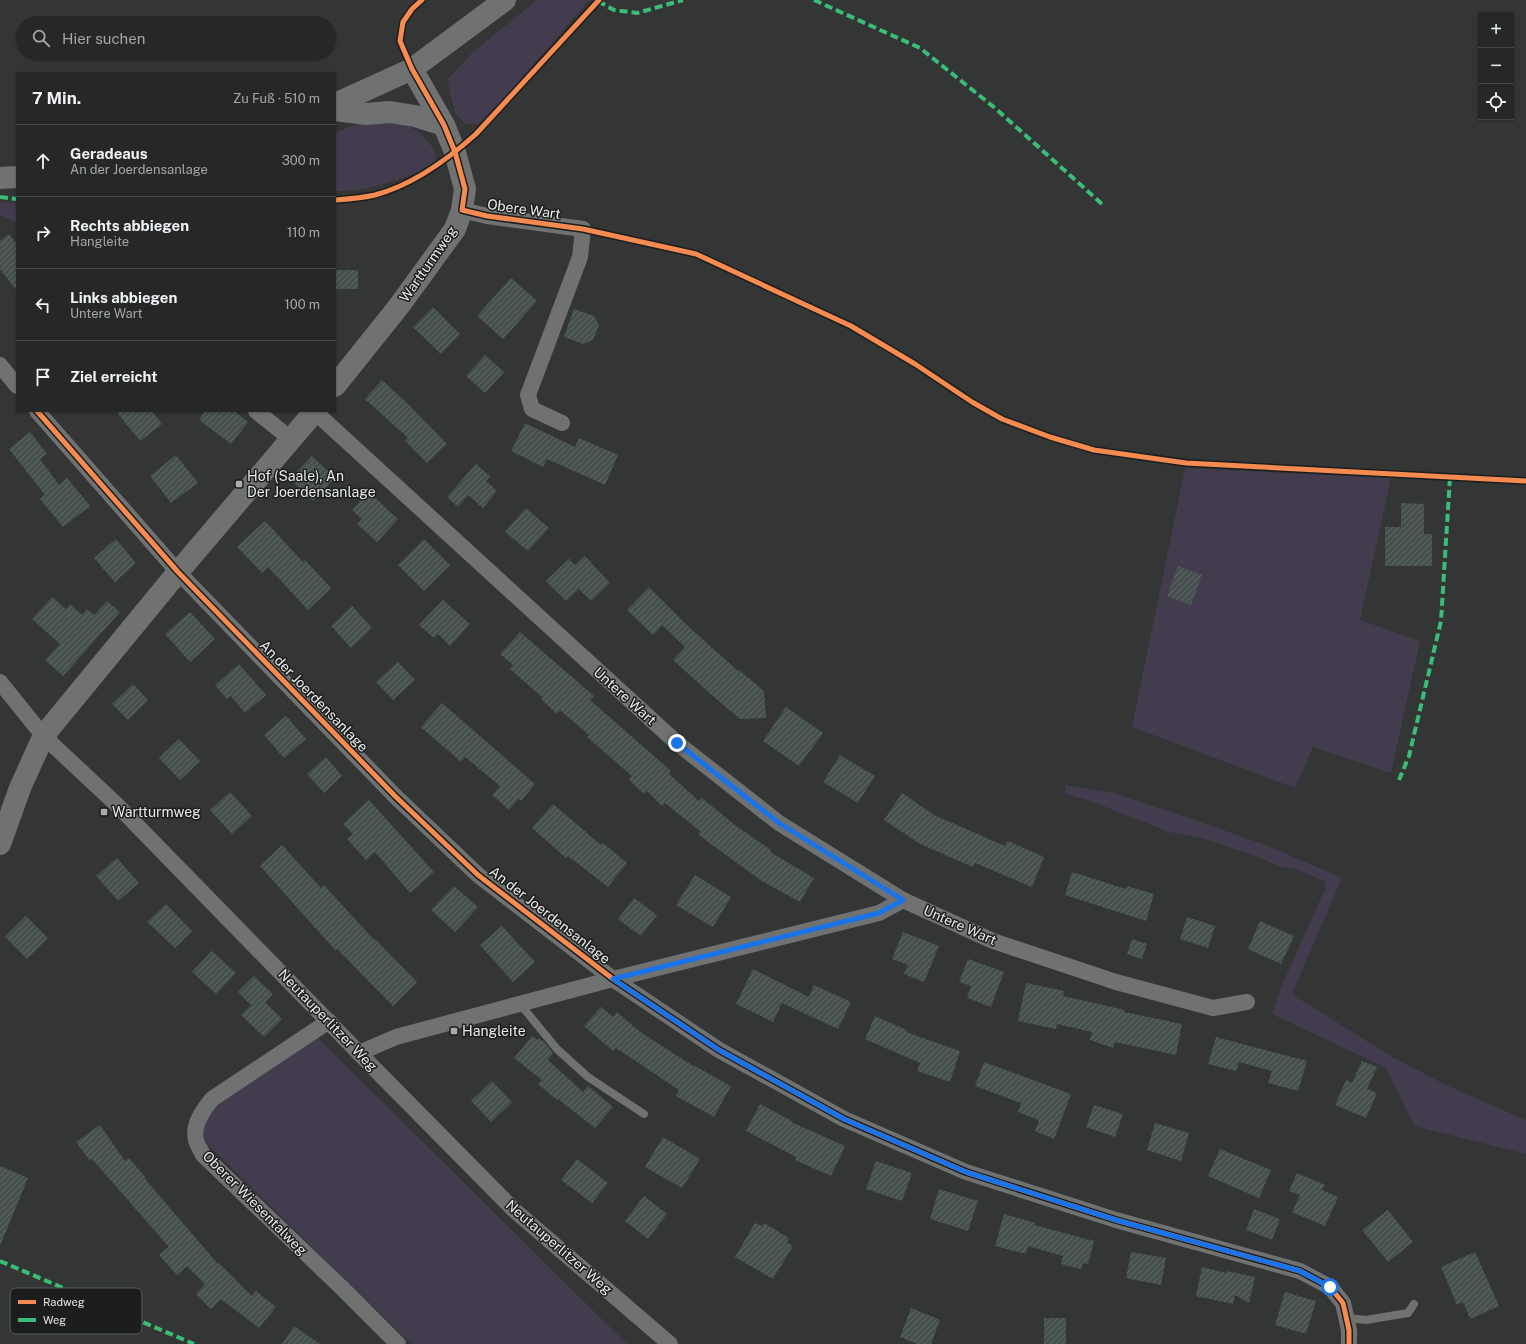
<!DOCTYPE html>
<html lang="de">
<meta charset="utf-8">
<style>
body{margin:0;font-family:"Public Sans",sans-serif;background:#2e3030;color:#f1f3f6}
.controls{position:absolute;right:12px;top:12px;display:grid;overflow:hidden;border-radius:0px;box-shadow:0 1px 3px #0004}
.controls button{width:36px;height:36px;display:grid;place-items:center;padding:0;border:0;border-bottom:1px solid #424445;background:#262828;color:#f1f3f6;font:20px sans-serif}
.stop{position:absolute;width:12px;height:12px;margin:-9px;border:3px solid #1a73e8;border-radius:50%;background:#fff}
.stop.end{background:#1a73e8;border-color:#fff;box-shadow:0 1px 4px #0008}
.list{margin:0;padding:0;list-style:none}
h2{display:flex;justify-content:space-between;align-items:center;height:52px;margin:0;padding:0 16px;font-size:17px}
h2 small{font-size:13px;font-weight:400;color:#a4a6a8}
.list li{display:grid;grid-template-columns:26px 1fr auto;gap:12px;align-items:center;box-sizing:border-box;height:72px;padding:0 16px;border-top:1px solid #424445}
.list b{display:block;font-size:15px;white-space:nowrap}
.list p{margin:0;font-size:13px;white-space:nowrap;color:#a4a6a8}
.list em{font-size:13px;font-style:normal;color:#a4a6a8}
.icon{flex:none;width:22px;height:22px;fill:none;stroke:currentColor;stroke-width:2;stroke-linecap:round;stroke-linejoin:round}
.map{position:relative;flex:none;width:1526px;height:1344px;overflow:hidden}
.search{position:absolute;background:#262828;box-shadow:0 1px 3px #0004;left:16px;top:16px;width:320px;height:44px;display:flex;align-items:center;gap:10px;box-sizing:border-box;padding:0 14px;border-radius:22px;color:#a4a6a8;font-size:15px}
.panel{position:absolute;background:#262828;box-shadow:0 1px 3px #0004;left:16px;top:72px;width:320px;height:340px;border-radius:0px}
.map>svg:first-child{display:block}
.grass{fill:#433b4e}
.building{fill:url(#building-hatch)}
.lines{fill:none;stroke-linecap:round;stroke-linejoin:round}
.lane{stroke:#6f7271;stroke-width:8}
.street{stroke:#6f7271;stroke-width:16}
.secondary{stroke:#6f7271;stroke-width:22}
.quiet{stroke:#3abd76;stroke-width:4;stroke-dasharray:8 4;stroke-linecap:butt}
.cycleway-casing{stroke:#1c1e1d;stroke-width:8}
.cycleway{stroke:#f68b52;stroke-width:5}
.route{stroke:#1a73e8;stroke-width:5}
.poi-dot{fill:#a9acab;stroke:#1c1e1d;stroke-width:1.5}
.labels{text-anchor:middle;stroke-width:3;stroke-linejoin:round;paint-order:stroke}
.street-label{font-size:14px;fill:#e8ebea;stroke:#1c1e1d}
.poi-label{font-size:14px;fill:#e8ebea;stroke:#1c1e1d;text-anchor:start}
.key{fill:#1c1e1d;stroke:#595c5a;stroke-width:1}
.key-label{font-size:11px;fill:#e8ebea}
</style>
<div class="map">
<svg width="1526" height="1344" viewBox="0 0 1526 1344">
<defs>
<pattern id="building-hatch" width="6" height="6" patternUnits="userSpaceOnUse"><rect width="6" height="6" fill="#46504e"/><path d="M-1 1l2-2M0 6l6-6M5 7l2-2" fill="none" stroke="#616968"/></pattern>
</defs>
<rect width="100%" height="100%" fill="#333635"/>
<g class="grass">
<path d="M 537,0 L 589,0 L 506,97 L 478,124 L 465,124 L 455,113 L 449,89 L 448,79 L 473,52 Z"/>
<path d="M 379,121 C 388,122 401,122 409,126 C 419,131 446,154 432,165 C 421,174 377,186 363,189 C 354,191 344,191 335,191 L 335,133 L 352,126 Z"/>
<path d="M 0,202 L 17,203 L 17,222 L 0,215 Z"/>
<path d="M 1185,468 L 1391,478 L 1360,620 L 1420,641 L 1391,773 L 1313,747 L 1295,788 L 1132,727 Z"/>
<path d="M 1066,785 L 1113,793 L 1189,818 L 1268,846 L 1342,878 L 1293,992 L 1298,998 L 1394,1058 L 1448,1086 L 1526,1120 L 1526,1154 L 1414,1126 L 1386,1068 L 1272,1014 L 1282,985 L 1325,889 L 1326,882 L 1296,869 L 1280,867 L 1261,858 L 1202,838 L 1169,832 L 1088,800 L 1065,794 Z"/>
<path d="M 317,1037 L 627,1344 L 411,1344 L 210,1147 L 202,1135 L 205,1110 Z"/>
</g>
<g class="building">
<path d="M 9,234 L 17,244 L 17,291 L 0,269 L 0,241 Z"/>
<rect x="335" y="270" width="23" height="19"/>
<path d="M 511,278 L 537,301 L 503,339 L 477,316 Z"/>
<path d="M 433,307 L 460,334 L 441,354 L 413,327 Z"/>
<path d="M 574,309 L 594,316 L 599,325 L 593,340 L 583,344 L 564,337 Z"/>
<path d="M 485,355 L 504,372 L 485,393 L 466,376 Z"/>
<path d="M 382,380 L 412,408 L 447,444 L 427,463 L 405,441 L 408,438 L 365,399 Z"/>
<path d="M 116,411 L 152,411 L 162,424 L 140,441 Z"/>
<path d="M 205,411 L 234,411 L 248,422 L 231,444 L 199,420 Z"/>
<path d="M 525,423 L 575,447 L 579,438 L 618,455 L 605,485 L 547,459 L 543,467 L 511,451 Z"/>
<path d="M 30,432 L 47,454 L 40,459 L 59,485 L 67,478 L 90,506 L 63,527 L 40,499 L 45,495 L 9,449 Z"/>
<path d="M 176,455 L 198,483 L 171,503 L 150,476 Z"/>
<path d="M 312,456 L 335,478 L 313,501 L 290,479 Z"/>
<path d="M 476,464 L 490,476 L 486,481 L 497,491 L 483,508 L 468,495 L 458,507 L 447,497 Z"/>
<path d="M 369,492 L 398,519 L 377,542 L 357,524 L 362,519 L 352,510 Z"/>
<path d="M 1401,503 L 1424,504 L 1424,534 L 1432,534 L 1432,566 L 1385,566 L 1385,527 L 1401,527 Z"/>
<path d="M 526,508 L 549,528 L 528,551 L 505,532 Z"/>
<path d="M 265,521 L 303,562 L 305,560 L 331,588 L 308,610 L 268,567 L 262,573 L 237,547 Z"/>
<path d="M 116,539 L 136,563 L 115,582 L 94,558 Z"/>
<path d="M 424,539 L 450,565 L 424,591 L 398,565 Z"/>
<path d="M 585,556 L 610,583 L 591,601 L 579,589 L 566,601 L 546,581 L 569,559 L 575,565 Z"/>
<path d="M 1178,566 L 1202,575 L 1191,605 L 1167,596 Z"/>
<path d="M 649,587 L 689,627 L 738,671 L 739,670 L 764,691 L 766,718 L 740,719 L 715,698 L 673,660 L 685,647 L 662,625 L 653,635 L 627,610 Z"/>
<path d="M 52,597 L 66,609 L 70,604 L 82,615 L 87,609 L 94,615 L 107,601 L 120,612 L 63,676 L 45,660 L 60,644 L 32,619 Z"/>
<path d="M 443,600 L 470,624 L 450,646 L 438,634 L 434,638 L 419,625 Z"/>
<path d="M 352,606 L 372,628 L 351,648 L 331,626 Z"/>
<path d="M 190,612 L 215,639 L 190,662 L 165,634 Z"/>
<path d="M 520,632 L 594,696 L 590,700 L 671,771 L 669,774 L 699,801 L 702,798 L 735,825 L 771,850 L 770,852 L 814,878 L 800,902 L 762,881 L 708,842 L 698,834 L 701,832 L 665,803 L 662,806 L 647,791 L 644,794 L 629,780 L 632,776 L 587,737 L 589,735 L 560,710 L 557,714 L 541,699 L 543,698 L 510,669 L 513,665 L 500,654 Z"/>
<path d="M 398,662 L 415,680 L 393,700 L 376,682 Z"/>
<path d="M 239,664 L 266,695 L 245,713 L 231,696 L 227,699 L 215,685 Z"/>
<path d="M 133,684 L 148,700 L 128,720 L 112,704 Z"/>
<path d="M 442,703 L 535,784 L 521,801 L 518,799 L 509,810 L 492,795 L 500,786 L 465,757 L 461,762 L 421,727 Z"/>
<path d="M 786,707 L 823,733 L 799,766 L 763,741 Z"/>
<path d="M 286,716 L 306,739 L 284,758 L 264,735 Z"/>
<path d="M 179,739 L 200,761 L 180,780 L 159,758 Z"/>
<path d="M 840,755 L 875,776 L 858,803 L 823,782 Z"/>
<path d="M 326,757 L 342,776 L 324,793 L 307,774 Z"/>
<path d="M 230,792 L 252,816 L 232,834 L 210,810 Z"/>
<path d="M 902,793 L 934,815 L 1005,846 L 1008,841 L 1044,857 L 1032,887 L 975,863 L 973,867 L 920,844 L 884,820 Z"/>
<path d="M 369,800 L 434,872 L 410,893 L 375,852 L 366,860 L 347,839 L 353,834 L 343,824 Z"/>
<path d="M 553,804 L 601,845 L 603,843 L 627,863 L 608,887 L 568,856 L 566,858 L 532,828 Z"/>
<path d="M 282,845 L 321,888 L 324,885 L 374,940 L 375,939 L 417,982 L 393,1006 L 337,949 L 335,950 L 260,866 Z"/>
<path d="M 117,858 L 139,883 L 118,901 L 96,876 Z"/>
<path d="M 1072,872 L 1126,889 L 1127,886 L 1154,894 L 1146,921 L 1065,895 Z"/>
<path d="M 695,875 L 731,897 L 713,927 L 676,905 Z"/>
<path d="M 454,886 L 478,907 L 455,932 L 431,910 Z"/>
<path d="M 634,898 L 657,915 L 641,936 L 618,919 Z"/>
<path d="M 166,904 L 192,931 L 175,948 L 147,922 Z"/>
<path d="M 26,916 L 48,938 L 27,959 L 5,937 Z"/>
<path d="M 1187,917 L 1215,926 L 1208,948 L 1180,939 Z"/>
<path d="M 1260,921 L 1294,936 L 1281,964 L 1248,949 Z"/>
<path d="M 502,926 L 535,962 L 513,982 L 480,945 Z"/>
<path d="M 903,932 L 939,946 L 924,982 L 904,974 L 908,965 L 892,959 Z"/>
<path d="M 1132,939 L 1147,944 L 1142,959 L 1127,954 Z"/>
<path d="M 212,951 L 236,973 L 216,994 L 192,972 Z"/>
<path d="M 968,959 L 1004,972 L 991,1007 L 967,998 L 971,986 L 959,982 Z"/>
<path d="M 753,969 L 809,997 L 814,985 L 851,1002 L 838,1029 L 782,1003 L 773,1022 L 736,1004 Z"/>
<path d="M 254,976 L 273,994 L 265,1002 L 282,1019 L 264,1037 L 241,1015 L 251,1005 L 238,992 Z"/>
<path d="M 1026,983 L 1064,991 L 1063,996 L 1125,1010 L 1124,1012 L 1182,1024 L 1176,1055 L 1115,1042 L 1113,1048 L 1090,1040 L 1092,1032 L 1057,1024 L 1056,1029 L 1018,1021 Z"/>
<path d="M 601,1007 L 613,1017 L 617,1012 L 639,1031 L 693,1066 L 693,1065 L 731,1086 L 714,1117 L 676,1096 L 679,1090 L 616,1048 L 613,1051 L 584,1026 Z"/>
<path d="M 875,1016 L 907,1030 L 906,1032 L 960,1051 L 950,1082 L 917,1071 L 920,1063 L 865,1039 Z"/>
<path d="M 532,1036 L 538,1040 L 539,1038 L 544,1042 L 553,1053 L 548,1060 L 583,1092 L 588,1086 L 613,1107 L 595,1128 L 558,1099 L 557,1100 L 538,1084 L 542,1080 L 514,1058 Z"/>
<path d="M 1216,1037 L 1307,1061 L 1298,1091 L 1268,1083 L 1272,1071 L 1239,1062 L 1236,1071 L 1208,1064 Z"/>
<path d="M 1362,1061 L 1377,1067 L 1367,1089 L 1377,1093 L 1366,1118 L 1335,1105 L 1346,1080 L 1352,1083 Z"/>
<path d="M 984,1062 L 1071,1094 L 1054,1139 L 1035,1131 L 1039,1120 L 1018,1112 L 1021,1103 L 975,1086 Z"/>
<path d="M 492,1081 L 512,1102 L 491,1122 L 471,1101 Z"/>
<path d="M 760,1104 L 792,1121 L 791,1122 L 845,1146 L 831,1176 L 795,1160 L 796,1157 L 746,1131 Z"/>
<path d="M 1094,1105 L 1123,1114 L 1115,1137 L 1086,1127 Z"/>
<path d="M 1155,1123 L 1189,1133 L 1181,1161 L 1147,1150 Z"/>
<path d="M 100,1125 L 125,1161 L 129,1158 L 146,1178 L 145,1179 L 218,1264 L 219,1263 L 252,1296 L 256,1291 L 276,1307 L 259,1328 L 221,1299 L 211,1309 L 196,1294 L 205,1284 L 187,1266 L 177,1275 L 159,1255 L 169,1247 L 92,1159 L 90,1161 L 76,1142 Z"/>
<path d="M 663,1137 L 700,1159 L 682,1188 L 645,1167 Z"/>
<path d="M 1220,1149 L 1271,1170 L 1259,1198 L 1208,1176 Z"/>
<path d="M 577,1159 L 608,1183 L 592,1203 L 561,1180 Z"/>
<path d="M 876,1161 L 912,1173 L 902,1201 L 866,1189 Z"/>
<path d="M 0,1166 L 28,1178 L 0,1246 Z"/>
<path d="M 1297,1173 L 1325,1185 L 1322,1190 L 1338,1197 L 1325,1226 L 1292,1212 L 1300,1195 L 1289,1191 Z"/>
<path d="M 939,1189 L 978,1201 L 968,1231 L 930,1219 Z"/>
<path d="M 644,1196 L 667,1214 L 648,1239 L 625,1221 Z"/>
<path d="M 1254,1209 L 1280,1219 L 1272,1240 L 1246,1230 Z"/>
<path d="M 1388,1210 L 1413,1242 L 1388,1262 L 1362,1230 Z"/>
<path d="M 1004,1214 L 1035,1223 L 1034,1225 L 1094,1241 L 1088,1264 L 1083,1263 L 1081,1269 L 1061,1264 L 1063,1256 L 1028,1246 L 1026,1254 L 995,1246 Z"/>
<path d="M 755,1223 L 762,1226 L 764,1223 L 789,1238 L 787,1242 L 793,1246 L 773,1279 L 735,1257 Z"/>
<path d="M 1131,1252 L 1166,1258 L 1161,1285 L 1126,1278 Z"/>
<path d="M 1475,1252 L 1499,1306 L 1470,1319 L 1463,1302 L 1457,1305 L 1441,1267 Z"/>
<path d="M 1202,1267 L 1226,1273 L 1227,1271 L 1255,1277 L 1249,1303 L 1235,1295 L 1233,1304 L 1196,1296 Z"/>
<path d="M 1285,1292 L 1316,1301 L 1306,1334 L 1275,1325 Z"/>
<path d="M 911,1308 L 940,1320 L 931,1344 L 917,1344 L 900,1337 Z"/>
<rect x="1044" y="1318" width="22" height="26"/>
<path d="M 294,1326 L 320,1344 L 282,1344 Z"/>
</g>
<g class="lines">
<g class="lane">
<path d="M 520,1004 L 557,1049 L 588,1077 L 644,1114"/>
<path d="M 1347,1318 L 1366,1320 L 1408,1313 L 1414,1304"/>
</g>
<g class="street">
<path d="M 462,210 L 487,216 L 583,229 L 580,257 L 528,395 L 532,409 L 562,423"/>
<path d="M 0,365 L 17,386"/>
<path d="M 37,411 L 178,572 L 395,796 L 478,875 L 613,979 L 719,1050 L 844,1119 L 966,1172 L 1116,1220 L 1300,1271 L 1330,1287 L 1343,1303 L 1349,1330 L 1349,1344"/>
<path d="M 256,411 L 291,439"/>
<path d="M 315,412 L 677,743 L 779,823 L 903,900 L 993,941 L 1116,982 L 1213,1008 L 1247,1002"/>
<path d="M 0,682 L 37,728 L 54,746 L 115,803 L 359,1053 L 514,1210 L 670,1344"/>
<path d="M 329,1021 L 212,1099 C 203,1110 192,1125 196,1140 C 197,1145 201,1150 203,1155 L 341,1287 L 398,1344"/>
<path d="M 359,1053 L 396,1037 L 613,979 L 879,913 L 903,900"/>
</g>
<g class="secondary">
<path d="M 335,104 L 412,69 L 505,0"/>
<path d="M 335,110 L 366,114 L 390,112 L 415,116 L 444,125"/>
<path d="M 0,178 L 17,177"/>
<path d="M 335,386 L 399,306 L 455,229 L 462,210 L 465,189 L 455,152 L 444,125 L 412,69"/>
<path d="M 0,844 L 20,788 L 44,735 L 178,572 L 315,411"/>
</g>
<g class="quiet">
<path d="M 814,0 L 920,48 L 995,108 L 1102,204"/>
<path d="M 598,1 L 614,10 L 637,13 L 683,0"/>
<path d="M 0,197 L 17,199"/>
<path d="M 1399,780 L 1409,756 L 1441,621 L 1450,477"/>
<path d="M 0,1261 L 194,1344"/>
</g>
<defs>
<g id="cycleway">
<path d="M 422,0 L 412,9 L 403,22 L 400,41 L 412,69 L 444,125 L 455,152 L 465,189 L 462,210 L 487,216 L 583,229 L 696,254 L 851,326 L 915,364 L 972,402 L 1002,419 L 1050,437 L 1094,450 L 1186,463 L 1526,481"/>
<path d="M 335,200 C 348,199 362,198 375,195 C 413,185 447,160 476,134 L 599,0"/>
<path d="M 37,411 L 178,572 L 395,796 L 478,875 L 613,979 L 719,1050 L 844,1119 L 966,1172 L 1116,1220 L 1300,1271 L 1330,1287 L 1343,1303 L 1349,1330 L 1349,1344"/>
</g>
</defs>
<use href="#cycleway" class="cycleway-casing"/>
<use href="#cycleway" class="cycleway"/>
</g>
<g class="lines">
<path class="route" d="M 677,743 L 779,823 L 903,900 L 879,913 L 613,979 L 719,1050 L 844,1119 L 966,1172 L 1116,1220 L 1300,1271 L 1330,1287"/>
</g>
<g class="poi-dot">
<rect x="235" y="480" width="8" height="8" rx="2"/>
<rect x="100" y="808" width="8" height="8" rx="2"/>
<rect x="450" y="1027" width="8" height="8" rx="2"/>
</g>
<g class="labels">
<g class="street-label">
<text transform="translate(524 209) rotate(8)" y="5">Obere Wart</text>
<text transform="translate(428 264) rotate(-55)" y="5">Wartturmweg</text>
<text transform="translate(314 696) rotate(46)" y="5">An der Joerdensanlage</text>
<text transform="translate(625 696) rotate(42)" y="5">Untere Wart</text>
<text transform="translate(550 915) rotate(38)" y="5">An der Joerdensanlage</text>
<text transform="translate(960 925) rotate(24)" y="5">Untere Wart</text>
<text transform="translate(328 1020) rotate(46)" y="5">Neutauperlitzer Weg</text>
<text transform="translate(255 1203) rotate(45)" y="5">Oberer Wiesentalweg</text>
<text transform="translate(559 1247) rotate(41)" y="5">Neutauperlitzer Weg</text>
</g>
<g class="poi-label">
<text x="247" y="481">Hof (Saale), An<tspan x="247" dy="16">Der Joerdensanlage</tspan></text>
<text x="112" y="817">Wartturmweg</text>
<text x="462" y="1036">Hangleite</text>
</g>
</g>
<rect x="10" y="1288" width="132" height="46" rx="6" class="key"/>
<rect x="18" y="1300" width="18" height="4" fill="#f68b52"/>
<rect x="18" y="1318" width="18" height="4" fill="#3abd76"/>
<g class="key-label">
<text x="43" y="1306">Radweg</text>
<text x="43" y="1324">Weg</text>
</g>
</svg>
<div class="controls">
<button>+</button>
<button>−</button>
<button><svg class="icon" aria-label="locate" viewBox="0 0 24 24"><circle cx="12" cy="12" r="6"/><path d="M12 2v4M12 18v4M2 12h4M18 12h4"/></svg></button>
</div>
<div class="stop" style="left:1330px;top:1287px"></div>
<div class="stop end" style="left:677px;top:743px"></div>
<div class="search"><svg class="icon" aria-label="search" viewBox="0 0 24 24"><circle cx="10" cy="10" r="6"/><path d="M15 15l6 6"/></svg>Hier suchen</div>
<section class="panel">
<h2>7 Min.<small>Zu Fuß · 510 m</small></h2>
<ul class="list">
<li><svg class="icon" aria-label="ahead" viewBox="0 0 24 24"><path d="M12 20V5M6 11l6-6 6 6"/></svg><div><b>Geradeaus</b><p>An der Joerdensanlage</p></div><em>300 m</em></li>
<li><svg class="icon" aria-label="right" viewBox="0 0 24 24"><path d="M7 20v-9h11M14 6l5 5-5 5"/></svg><div><b>Rechts abbiegen</b><p>Hangleite</p></div><em>110 m</em></li>
<li><svg class="icon" aria-label="left" viewBox="0 0 24 24"><path d="M17 20v-9H6M10 6l-5 5 5 5"/></svg><div><b>Links abbiegen</b><p>Untere Wart</p></div><em>100 m</em></li>
<li><svg class="icon" aria-label="arrive" viewBox="0 0 24 24"><path d="M6 21V4h12l-3 4 3 4H6"/></svg><div><b>Ziel erreicht</b></div></li>
</ul>
</section>
</div>
